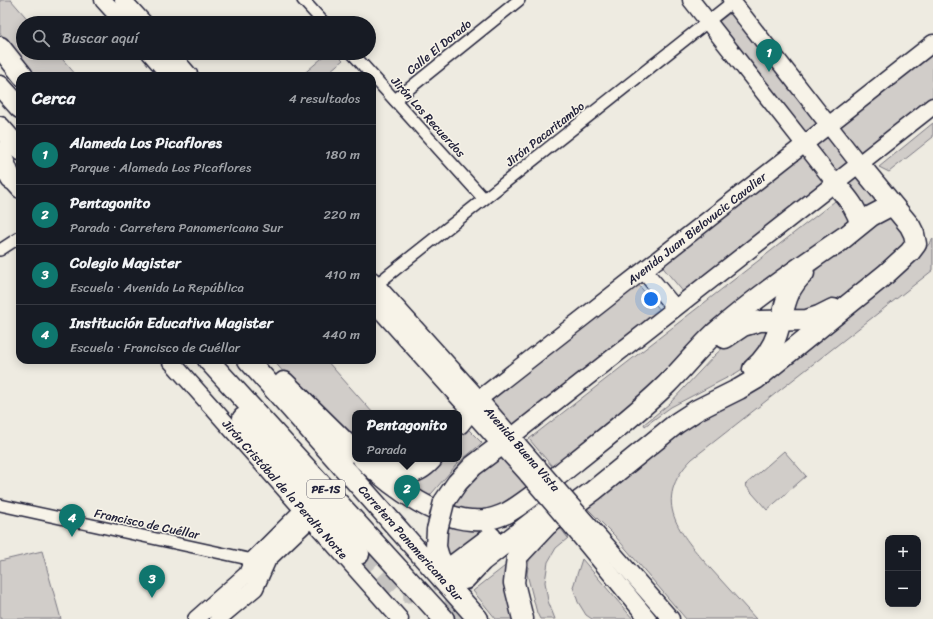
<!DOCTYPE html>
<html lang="es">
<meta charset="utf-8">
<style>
body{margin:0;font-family:Sriracha,sans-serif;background:#20242c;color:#f1f3f6}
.controls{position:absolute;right:12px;bottom:12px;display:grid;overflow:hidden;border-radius:8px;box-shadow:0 2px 10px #0003}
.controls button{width:36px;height:36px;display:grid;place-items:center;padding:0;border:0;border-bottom:1px solid #363941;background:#171b24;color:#f1f3f6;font:20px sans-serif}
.you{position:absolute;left:651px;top:299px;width:14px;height:14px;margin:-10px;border:3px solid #fff;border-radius:50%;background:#1a73e8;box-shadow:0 0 0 6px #1a73e833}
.badge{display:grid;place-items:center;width:26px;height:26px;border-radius:50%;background:#0f766e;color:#fff;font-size:13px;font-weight:700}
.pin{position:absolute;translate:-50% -33px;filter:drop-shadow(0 1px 2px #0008)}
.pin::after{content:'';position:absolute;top:21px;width:14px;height:12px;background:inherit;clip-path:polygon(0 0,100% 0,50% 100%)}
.popup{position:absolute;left:352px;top:410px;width:110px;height:52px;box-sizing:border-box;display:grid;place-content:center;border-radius:8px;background:#171b24;filter:drop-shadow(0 1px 3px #0005);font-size:13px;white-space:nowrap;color:#9ea1a6}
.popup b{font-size:15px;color:#f1f3f6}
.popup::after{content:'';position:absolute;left:50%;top:100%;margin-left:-8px;border:8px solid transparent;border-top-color:#171b24}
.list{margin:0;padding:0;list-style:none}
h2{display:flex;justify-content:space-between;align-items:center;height:52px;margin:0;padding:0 16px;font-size:17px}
h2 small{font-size:13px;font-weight:400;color:#9ea1a6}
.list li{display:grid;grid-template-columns:26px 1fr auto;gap:12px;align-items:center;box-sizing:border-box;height:60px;padding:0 16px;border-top:1px solid #363941}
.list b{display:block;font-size:15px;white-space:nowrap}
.list p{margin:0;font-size:13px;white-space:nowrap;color:#9ea1a6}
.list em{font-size:13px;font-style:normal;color:#9ea1a6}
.icon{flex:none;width:22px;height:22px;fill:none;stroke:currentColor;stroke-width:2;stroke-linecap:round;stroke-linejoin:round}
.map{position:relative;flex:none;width:933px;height:619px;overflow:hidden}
.search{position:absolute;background:#171b24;box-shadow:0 2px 10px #0003;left:16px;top:16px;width:360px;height:44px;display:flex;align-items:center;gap:10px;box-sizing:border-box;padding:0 14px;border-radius:22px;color:#9ea1a6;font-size:15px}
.panel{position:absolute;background:#171b24;box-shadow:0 2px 10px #0003;left:16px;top:72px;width:360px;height:292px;border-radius:12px}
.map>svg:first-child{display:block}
.green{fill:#d1cdc9;stroke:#7a7882}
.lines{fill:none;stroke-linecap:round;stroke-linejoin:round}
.highway-tunnel{stroke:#c5c3c0;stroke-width:20;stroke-dasharray:20 10;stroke-linecap:butt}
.street-casing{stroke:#22223b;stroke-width:14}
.secondary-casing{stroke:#22223b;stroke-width:19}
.highway-casing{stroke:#22223b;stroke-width:23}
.street{stroke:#f7f3e8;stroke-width:11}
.secondary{stroke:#f7f3e8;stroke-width:16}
.highway{stroke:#f7f3e8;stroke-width:20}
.secondary-bridge-casing{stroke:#22223b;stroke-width:19;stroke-linecap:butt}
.highway-bridge-casing{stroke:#22223b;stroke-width:23;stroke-linecap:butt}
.secondary-bridge{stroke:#f7f3e8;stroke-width:16}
.highway-bridge{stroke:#f7f3e8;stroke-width:20}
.labels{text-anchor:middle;stroke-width:3;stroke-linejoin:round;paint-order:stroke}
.shield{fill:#f7f3e8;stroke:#62616f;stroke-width:1}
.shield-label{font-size:11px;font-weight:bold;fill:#22223b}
.street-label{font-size:12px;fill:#22223b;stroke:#f7f3e8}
</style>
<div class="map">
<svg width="933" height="619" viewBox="0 0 933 619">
<rect width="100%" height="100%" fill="#eeebe1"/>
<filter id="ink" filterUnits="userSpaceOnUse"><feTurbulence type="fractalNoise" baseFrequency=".025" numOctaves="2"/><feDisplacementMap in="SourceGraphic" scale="8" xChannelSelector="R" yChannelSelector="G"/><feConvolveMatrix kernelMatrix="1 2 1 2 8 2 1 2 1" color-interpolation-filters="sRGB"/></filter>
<g filter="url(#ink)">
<g class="green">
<path d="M 0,0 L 11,0 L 31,23 L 23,23 L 23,53 L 57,53 L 77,76 L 34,76 L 0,33 Z"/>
<path d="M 734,10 L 820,121 L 804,133 L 717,23 Z"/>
<path d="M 328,53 L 336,53 L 343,60 L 324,76 L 301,76 Z"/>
<path d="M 933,54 L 933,99 L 861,156 L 837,125 L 918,64 Z"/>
<path d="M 933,123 L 933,137 L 889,172 L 879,167 Z"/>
<path d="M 824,137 L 833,139 L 846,157 L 847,165 L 838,172 C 826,169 817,156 815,143 Z"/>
<path d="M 802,153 L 825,184 L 685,294 L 660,264 Z"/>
<path d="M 860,174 L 878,197 L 876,205 L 861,210 L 844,186 L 847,180 Z"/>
<path d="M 839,198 L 856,219 L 648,396 L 555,467 L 551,465 L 529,439 Z"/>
<path d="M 888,216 C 900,223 905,233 906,246 L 866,280 L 835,300 L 799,316 L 788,306 L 800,285 L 857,233 Z"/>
<path d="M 933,239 L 933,270 L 692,459 C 650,501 680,534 711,569 C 726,586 741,602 756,619 L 686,619 L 615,536 L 584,505 L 687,423 L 860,305 L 913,264 Z"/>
<path d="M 636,282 L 662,312 L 512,429 L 487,401 Z"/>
<path d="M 765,326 L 770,334 L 750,364 L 736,373 L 671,407 L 645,426 L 644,424 L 669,404 L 715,355 L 727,344 Z"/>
<path d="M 273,360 L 326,360 L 373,413 L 355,413 L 355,439 L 303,395 Z"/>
<path d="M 464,425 L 482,443 L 457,464 L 426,500 L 398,483 L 439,459 L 459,459 L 459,431 Z"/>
<path d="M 501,450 L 532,484 L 507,505 L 477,514 L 449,510 L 469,477 Z"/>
<path d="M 784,451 L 806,476 L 767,510 L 745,485 Z"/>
<path d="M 502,520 L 450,558 L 445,551 L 446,521 Z"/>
<path d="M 561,529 L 568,538 L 556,548 L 548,562 L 545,582 L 548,601 L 555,619 L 540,619 L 537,613 L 527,574 L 530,554 L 544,536 Z"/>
<path d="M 42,551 L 61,619 L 0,619 L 0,561 Z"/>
<path d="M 582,559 L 633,619 L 592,619 L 586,615 L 578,602 L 573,587 Z"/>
<path d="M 509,563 L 514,619 L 496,619 L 473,591 Z"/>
</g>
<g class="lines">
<g class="highway-tunnel">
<path d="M 359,554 L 394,591 L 402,593 L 414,592 L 431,582 L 453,565"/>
<path d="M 452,619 L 456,595 L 464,581"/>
</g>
<defs>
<g id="street">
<path d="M 303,0 L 324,23"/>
<path d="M 352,53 L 484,199"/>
<path d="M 395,100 L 519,0"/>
<path d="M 0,250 L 20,237"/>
<path d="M 372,288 L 735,0"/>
<path d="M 0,505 L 253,560 L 259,562"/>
</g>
<g id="secondary">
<path d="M 103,0 L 124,23"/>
<path d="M 123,0 L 144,23"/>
<path d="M 691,0 L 835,183"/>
<path d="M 731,0 L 859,164"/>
<path d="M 150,53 L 170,76"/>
<path d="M 170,53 L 190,76"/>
<path d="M 2,170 L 20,190"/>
<path d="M 644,271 L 675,308"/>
<path d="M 372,280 L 479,399 L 537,466"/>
<path d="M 372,301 L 528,475"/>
<path id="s1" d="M 170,360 L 400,619"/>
<path id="s2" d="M 470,410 L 479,399 C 631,281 781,162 933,43"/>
<path d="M 501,445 L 933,106"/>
<path d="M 579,514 L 671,619"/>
<path d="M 568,522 L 648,619"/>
<path d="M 196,619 L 247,574 L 253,560 L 303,510"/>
<path d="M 218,619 L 255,588 L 268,559 L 311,518"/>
</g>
<g id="highway">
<path d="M 0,47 L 23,76"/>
<path d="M 0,86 L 20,108"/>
<path d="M 0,127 L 20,150"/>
<path d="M 0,152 L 11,179"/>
<path d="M 835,183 C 845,196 857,207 860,224"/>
<path d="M 834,246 L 871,216 L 892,205"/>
<path d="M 725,338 L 743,326 L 760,321 L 807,320 L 819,316 L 833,309"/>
<path d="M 208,360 L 444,619"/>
<path id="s3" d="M 248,360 L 478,619"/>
<path d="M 753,369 C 763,361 773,347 777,334 C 785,310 784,291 804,273"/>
<path d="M 284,382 L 355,452"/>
<path d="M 243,418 L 359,554"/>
<path d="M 459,424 L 470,410"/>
<path d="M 363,459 C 392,487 441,524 484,520 C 492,519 500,516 507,513 C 531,499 553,479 575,462 C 606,437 639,412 667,384 C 684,367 698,349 715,333 C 755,298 800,267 844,237"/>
<path d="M 378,462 C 396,478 415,478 432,459"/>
<path d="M 444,502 L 457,483 L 473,466 L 501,445"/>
<path d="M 437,530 L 436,547 L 439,557 L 450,577"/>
<path d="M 455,564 L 491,537"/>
<path d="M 465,579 L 482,561 L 549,509"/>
<path d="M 523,619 L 514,583 L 517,557 L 547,525 L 593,491 L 677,423 L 697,410 L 739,389 L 756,379 L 886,274 L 910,252 L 916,244 L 914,234 L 910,226 L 859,164"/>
</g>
</defs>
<use href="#street" class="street-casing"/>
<use href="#secondary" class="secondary-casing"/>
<use href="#highway" class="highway-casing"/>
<use href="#street" class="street"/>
<use href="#secondary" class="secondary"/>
<use href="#highway" class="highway"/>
<defs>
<g id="secondary-bridge">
<path d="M 537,466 L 579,514"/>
<path d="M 528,475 L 568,522"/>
</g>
<path id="highway-bridge" d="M 437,530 L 444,502"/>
</defs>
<use href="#secondary-bridge" class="secondary-bridge-casing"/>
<use href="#highway-bridge" class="highway-bridge-casing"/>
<use href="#secondary-bridge" class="secondary-bridge"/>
<use href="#highway-bridge" class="highway-bridge"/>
</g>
</g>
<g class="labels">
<rect class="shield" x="307" y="480" width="38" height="18" rx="3"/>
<g class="shield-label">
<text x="326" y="493">PE-1S</text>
</g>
<g class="street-label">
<text transform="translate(439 47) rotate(-39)" y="4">Calle El Dorado</text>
<text transform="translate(428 117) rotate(48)" y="4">Jirón Los Recuerdos</text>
<text transform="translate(545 134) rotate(-38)" y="4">Jirón Pacaritambo</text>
<text dy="4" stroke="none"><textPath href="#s2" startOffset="291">Avenida Juan Bielovucic Cavalier</textPath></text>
<text transform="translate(522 449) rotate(49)" y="4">Avenida Buena Vista</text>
<text dy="4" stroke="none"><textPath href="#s1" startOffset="173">Jirón Cristóbal de la Peralta Norte</textPath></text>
<text transform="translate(147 524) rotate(12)" y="4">Francisco de Cuéllar</text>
<text dy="4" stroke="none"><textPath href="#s3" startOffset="245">Carretera Panamericana Sur</textPath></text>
</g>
</g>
</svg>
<div class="controls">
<button>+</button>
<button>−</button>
</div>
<div class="you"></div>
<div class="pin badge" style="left:769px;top:72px">1</div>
<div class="pin badge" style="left:407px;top:508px">2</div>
<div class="popup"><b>Pentagonito</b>Parada</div>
<div class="pin badge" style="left:152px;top:598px">3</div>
<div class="pin badge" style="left:72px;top:537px">4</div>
<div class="search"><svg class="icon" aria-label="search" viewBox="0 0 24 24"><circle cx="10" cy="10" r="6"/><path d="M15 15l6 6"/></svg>Buscar aquí</div>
<section class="panel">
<h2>Cerca<small>4 resultados</small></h2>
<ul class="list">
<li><span class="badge">1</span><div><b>Alameda Los Picaflores</b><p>Parque · Alameda Los Picaflores</p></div><em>180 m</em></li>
<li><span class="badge">2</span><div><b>Pentagonito</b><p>Parada · Carretera Panamericana Sur</p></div><em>220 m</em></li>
<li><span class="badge">3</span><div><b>Colegio Magister</b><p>Escuela · Avenida La República</p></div><em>410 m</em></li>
<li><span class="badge">4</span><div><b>Institución Educativa Magister</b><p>Escuela · Francisco de Cuéllar</p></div><em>440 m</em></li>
</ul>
</section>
</div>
